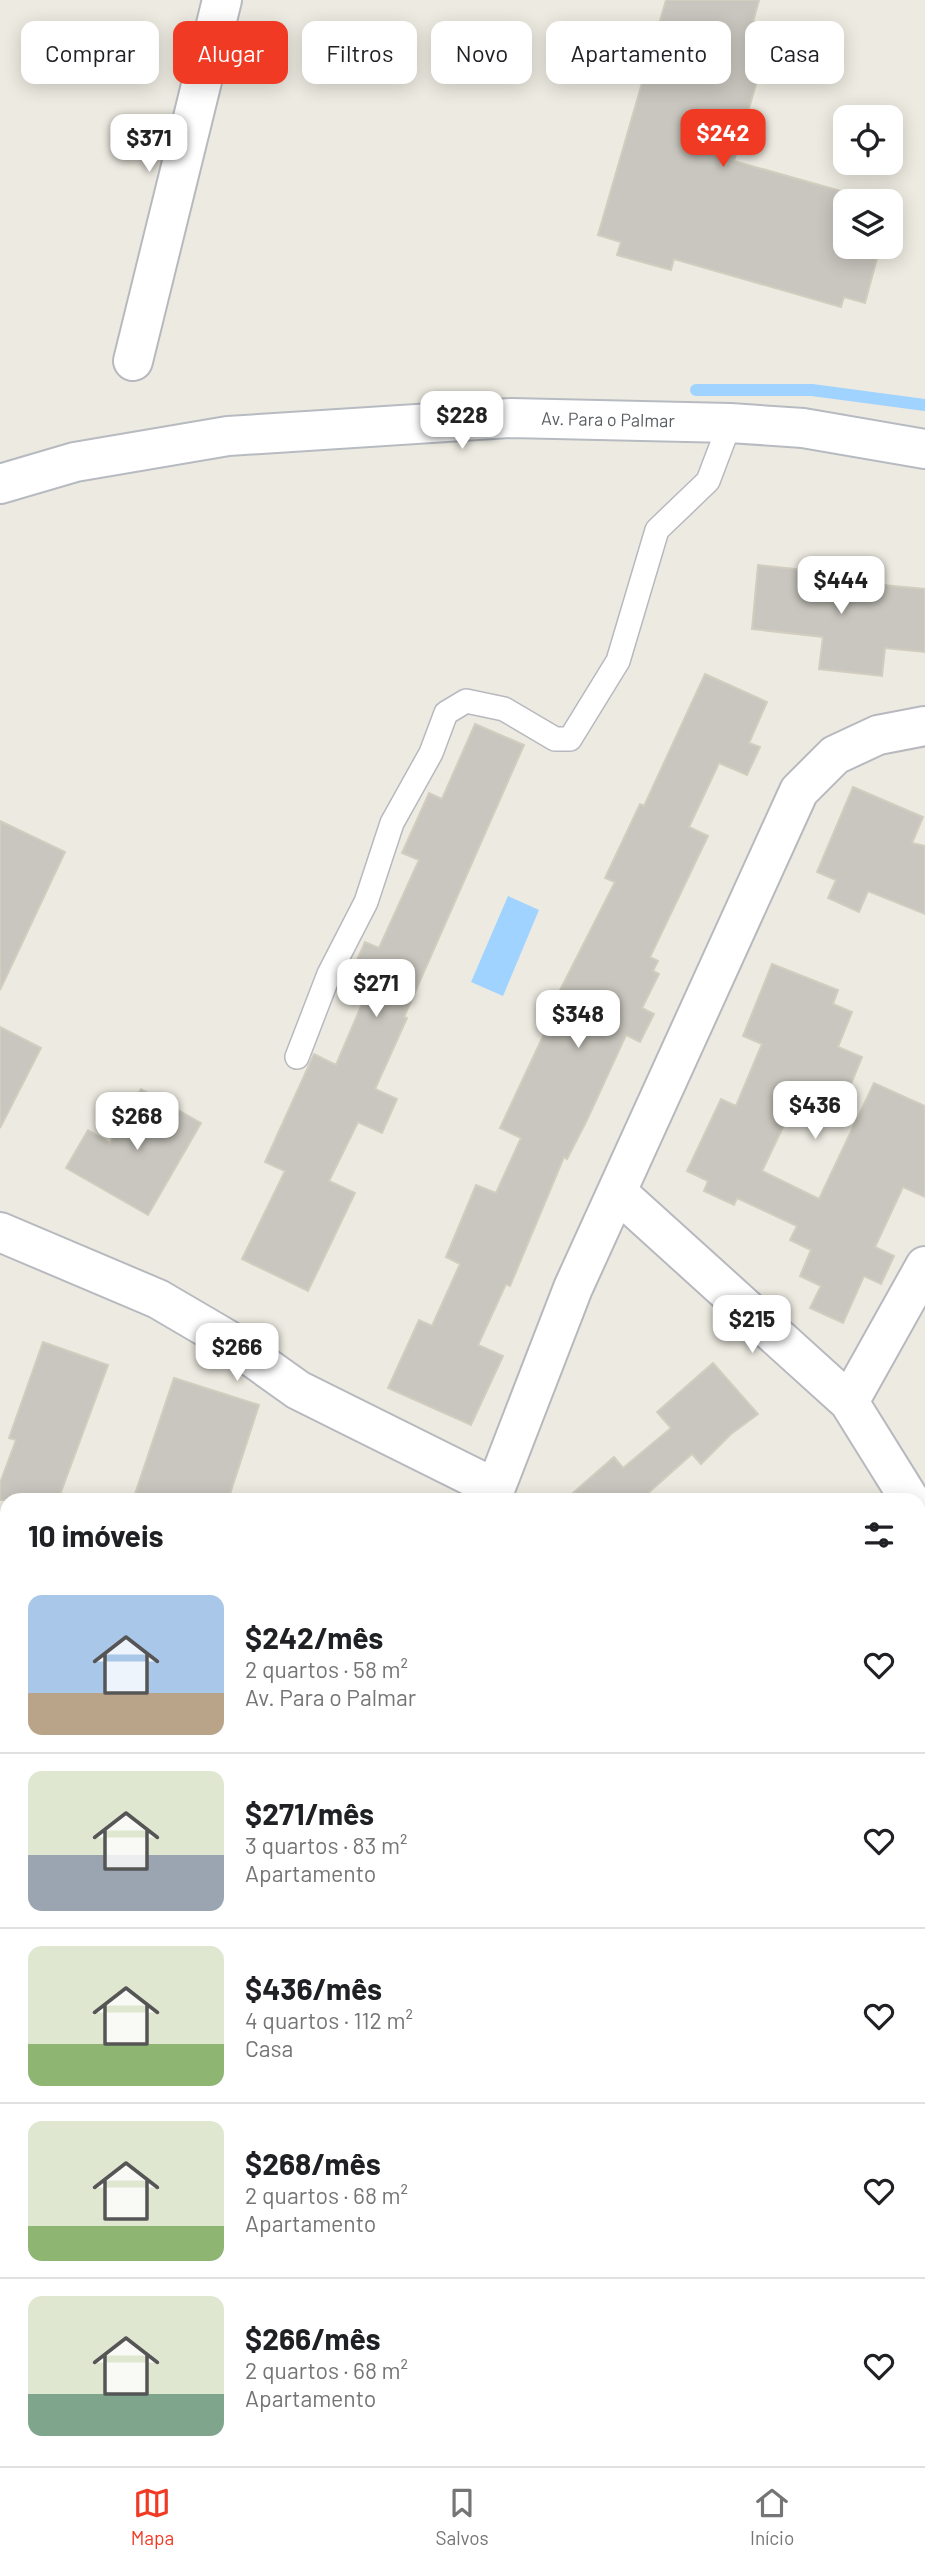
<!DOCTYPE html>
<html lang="pt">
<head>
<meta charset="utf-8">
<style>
	body { margin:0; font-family:Barlow,sans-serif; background:#f2f2f2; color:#202124; height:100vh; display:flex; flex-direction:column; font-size:26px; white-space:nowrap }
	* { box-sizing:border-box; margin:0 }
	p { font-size:23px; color:#757577 }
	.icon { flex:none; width:38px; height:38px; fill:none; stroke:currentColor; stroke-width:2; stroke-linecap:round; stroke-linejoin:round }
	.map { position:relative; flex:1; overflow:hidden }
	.details { position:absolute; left:0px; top:1493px; width:926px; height:975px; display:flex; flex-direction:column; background:#fff; border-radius:21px 21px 0 0; box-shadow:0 4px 18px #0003 }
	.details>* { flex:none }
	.banner { position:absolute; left:21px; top:21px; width:884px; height:63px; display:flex; gap:14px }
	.fabs { position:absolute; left:833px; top:105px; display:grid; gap:14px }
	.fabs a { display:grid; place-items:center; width:70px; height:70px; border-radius:14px; background:#fff; box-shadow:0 4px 18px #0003; font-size:35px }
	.price { position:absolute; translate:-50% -60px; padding:0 16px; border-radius:14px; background:#fff; color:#222; font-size:23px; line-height:46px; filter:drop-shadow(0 2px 4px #0008) }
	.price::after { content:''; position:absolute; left:50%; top:42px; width:21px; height:16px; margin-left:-10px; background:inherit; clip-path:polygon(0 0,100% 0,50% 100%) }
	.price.on { background:#f03a24; color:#fff }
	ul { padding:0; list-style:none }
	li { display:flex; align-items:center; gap:21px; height:175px; padding:0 28px }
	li+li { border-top:2px solid #e0e0e0 }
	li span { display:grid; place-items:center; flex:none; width:196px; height:140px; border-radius:14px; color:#555 }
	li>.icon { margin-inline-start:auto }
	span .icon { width:84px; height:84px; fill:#fffc; stroke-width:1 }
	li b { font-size:30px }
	h2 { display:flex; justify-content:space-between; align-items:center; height:84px; padding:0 28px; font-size:30px }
	.chip { padding:0 24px; border-radius:14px; background:#fff; box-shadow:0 4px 18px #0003; font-size:24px; line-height:63px }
	.chip.on { background:#f03a24; color:#fff }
	.dock { display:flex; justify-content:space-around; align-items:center; height:98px; border-top:2px solid #e0e0e0; background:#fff; font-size:19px; color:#757577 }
	.dock a { display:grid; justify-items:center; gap:4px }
	.dock .on { color:#f03a24 }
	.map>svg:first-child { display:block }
	.water { fill:#a0d3ff }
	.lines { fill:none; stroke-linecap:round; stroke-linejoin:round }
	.stream { stroke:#a0d3ff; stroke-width:12 }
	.building { fill:#c8c6be; stroke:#d2cdbf; stroke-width:2 }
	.service-casing { stroke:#b7b9bf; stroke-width:26 }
	.minor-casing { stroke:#b7b9bf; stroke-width:42 }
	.secondary-casing { stroke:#b7bbc1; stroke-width:42 }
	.service { stroke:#fff; stroke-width:23 }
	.minor { stroke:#fff; stroke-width:38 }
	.secondary { stroke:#fff; stroke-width:38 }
	.labels { text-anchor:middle; stroke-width:6; stroke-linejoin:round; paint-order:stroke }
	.street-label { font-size:18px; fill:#5a5e63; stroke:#fff }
</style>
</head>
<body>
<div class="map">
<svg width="925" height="2466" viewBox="0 0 925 2466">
	<rect width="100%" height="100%" fill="#edebe1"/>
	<!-- water -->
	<path class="water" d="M 508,896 L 539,910 L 503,996 L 471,982 Z"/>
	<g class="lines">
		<!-- stream -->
		<path class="stream" d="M 696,390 L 812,390 L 925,405
			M 199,2466 L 202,2460"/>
	</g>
	<!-- building -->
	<path class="building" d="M 666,0 L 759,0 L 753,22 L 772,28 L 734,161 L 869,199 L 845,201 L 845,247 L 880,247 L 865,303 L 844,297 L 841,307 L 674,259 L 671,270 L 617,255 L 621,242 L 598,235 Z
		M 758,565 L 862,576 L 862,583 L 925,589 L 925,652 L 885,648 L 882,676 L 819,669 L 823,637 L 752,629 Z
		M 705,674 L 767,702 L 749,743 L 760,747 L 747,775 L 719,763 L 689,827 L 708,836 L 650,957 L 658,961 L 653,971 L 659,974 L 642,1008 L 654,1014 L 640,1042 L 626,1035 L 587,1120 L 567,1159 L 564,1157 L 510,1286 L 506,1284 L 478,1345 L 503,1356 L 471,1425 L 388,1388 L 419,1320 L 432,1326 L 460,1264 L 446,1257 L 476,1185 L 496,1193 L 521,1138 L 500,1128 L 558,1004 L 554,1002 L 615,882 L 605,878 L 640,804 L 644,806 Z
		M 475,724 L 524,745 L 404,1017 L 407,1018 L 375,1089 L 397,1099 L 382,1133 L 358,1122 L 329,1181 L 355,1193 L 308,1291 L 242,1259 L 285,1171 L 265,1162 L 314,1054 L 336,1065 L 362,1004 L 341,995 L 365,942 L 379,948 L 419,860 L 402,853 L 429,793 L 442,799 Z
		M 853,787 L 923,817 L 912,843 L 925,846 L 925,914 L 868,891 L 859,912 L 828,898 L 836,880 L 817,872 Z
		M 0,821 L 65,852 L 0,990 Z
		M 772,964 L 838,990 L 833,1004 L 852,1012 L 838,1047 L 862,1057 L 845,1099 L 804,1083 L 762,1171 L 819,1199 L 874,1083 L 925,1106 L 925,1197 L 903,1187 L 875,1247 L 894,1256 L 881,1284 L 864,1276 L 843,1323 L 810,1308 L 821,1286 L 800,1276 L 811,1250 L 790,1240 L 797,1226 L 737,1198 L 734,1205 L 704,1191 L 708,1181 L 687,1171 L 721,1099 L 736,1106 L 762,1044 L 743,1036 Z
		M 0,1027 L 41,1048 L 0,1128 Z
		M 141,1089 L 201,1123 L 148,1215 L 66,1168 L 88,1130 L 110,1143 Z
		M 43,1342 L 108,1365 L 58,1500 L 0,1500 L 0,1483 L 16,1440 L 9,1438 Z
		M 713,1363 L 758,1414 L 731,1434 L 701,1464 L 692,1454 L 647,1494 L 652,1500 L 565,1500 L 614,1457 L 623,1468 L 671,1428 L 657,1412 Z
		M 174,1378 L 259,1405 L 228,1500 L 133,1500 Z"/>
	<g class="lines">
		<!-- service casing -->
		<g class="service-casing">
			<path id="service" d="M 297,1057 L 329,974 L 366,902 L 392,823 L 431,753 L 446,713 L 466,701 L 504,709 L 555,739 L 570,739 L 618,661 L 657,530 L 708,481 L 730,423"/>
		</g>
		<!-- minor casing -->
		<g class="minor-casing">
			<path id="minor" d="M 133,361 L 222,0
				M 617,1192 L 849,1402 L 910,1500
				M 0,1232 L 158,1299 L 228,1340 L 298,1390 L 495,1488
				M 849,1402 L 925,1266
				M 491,1500 L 573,1288 L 799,791 L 835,755 L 878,735 L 925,726
				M 919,1548 L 925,1542
				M 0,1682 L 7,1685
				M 0,1904 L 7,1908
				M 137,2466 L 140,2460"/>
		</g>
		<!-- secondary casing -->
		<g class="secondary-casing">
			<path id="secondary" d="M 0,484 L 75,462 L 228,436 L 511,418 L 730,423 L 803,428 L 925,449"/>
		</g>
		<!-- service -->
		<use href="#service" class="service"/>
		<!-- minor -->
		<use href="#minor" class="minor"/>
		<!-- secondary -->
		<use href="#secondary" class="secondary"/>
	</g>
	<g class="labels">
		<!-- street labels -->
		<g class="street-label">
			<text transform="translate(608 420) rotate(1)" y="6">Av. Para o Palmar</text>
		</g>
	</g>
</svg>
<div class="fabs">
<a><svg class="icon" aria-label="locate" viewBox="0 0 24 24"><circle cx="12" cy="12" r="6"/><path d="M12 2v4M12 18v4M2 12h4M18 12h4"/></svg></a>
<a><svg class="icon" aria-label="layers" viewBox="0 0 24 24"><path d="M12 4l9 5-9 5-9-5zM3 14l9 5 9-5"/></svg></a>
</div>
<b class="price on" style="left:723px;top:169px">$242</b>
<b class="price" style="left:149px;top:174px">$371</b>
<b class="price" style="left:462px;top:451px">$228</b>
<b class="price" style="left:841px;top:616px">$444</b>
<b class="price" style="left:376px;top:1019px">$271</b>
<b class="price" style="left:578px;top:1050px">$348</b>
<b class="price" style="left:815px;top:1141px">$436</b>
<b class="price" style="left:137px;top:1152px">$268</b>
<b class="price" style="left:752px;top:1355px">$215</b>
<b class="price" style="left:237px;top:1383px">$266</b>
<div class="banner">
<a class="chip">Comprar</a>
<a class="chip on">Alugar</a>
<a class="chip">Filtros</a>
<a class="chip">Novo</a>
<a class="chip">Apartamento</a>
<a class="chip">Casa</a>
</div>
<section class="details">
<h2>10 imóveis<svg class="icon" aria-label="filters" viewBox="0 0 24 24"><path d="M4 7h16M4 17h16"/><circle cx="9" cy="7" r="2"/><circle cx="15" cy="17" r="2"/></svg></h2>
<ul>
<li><span style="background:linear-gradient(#a9c7e8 70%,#b9a48a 0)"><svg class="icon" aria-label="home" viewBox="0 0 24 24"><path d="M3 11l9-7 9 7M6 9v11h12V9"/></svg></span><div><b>$242/mês</b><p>2 quartos · 58 m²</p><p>Av. Para o Palmar</p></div><svg class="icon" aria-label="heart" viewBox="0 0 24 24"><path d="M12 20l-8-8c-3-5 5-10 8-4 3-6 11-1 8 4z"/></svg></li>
<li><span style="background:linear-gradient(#dfe7d0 60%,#9aa5b1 0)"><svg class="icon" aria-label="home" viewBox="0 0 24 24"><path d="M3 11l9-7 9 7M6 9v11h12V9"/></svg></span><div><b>$271/mês</b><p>3 quartos · 83 m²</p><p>Apartamento</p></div><svg class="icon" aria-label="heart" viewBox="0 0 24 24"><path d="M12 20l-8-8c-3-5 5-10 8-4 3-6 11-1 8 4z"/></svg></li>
<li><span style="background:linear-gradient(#dfe7d0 70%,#8fb573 0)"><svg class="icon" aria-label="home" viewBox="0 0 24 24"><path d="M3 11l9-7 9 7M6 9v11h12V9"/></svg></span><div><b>$436/mês</b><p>4 quartos · 112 m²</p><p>Casa</p></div><svg class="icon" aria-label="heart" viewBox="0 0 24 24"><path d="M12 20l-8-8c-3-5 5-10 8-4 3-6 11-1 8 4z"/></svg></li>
<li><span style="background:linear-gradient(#dfe7d0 75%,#8fb573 0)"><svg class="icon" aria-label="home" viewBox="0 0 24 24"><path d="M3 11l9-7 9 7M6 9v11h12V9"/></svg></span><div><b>$268/mês</b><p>2 quartos · 68 m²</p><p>Apartamento</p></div><svg class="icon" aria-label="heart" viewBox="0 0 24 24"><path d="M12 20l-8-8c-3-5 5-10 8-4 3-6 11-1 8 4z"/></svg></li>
<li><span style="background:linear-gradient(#dfe7d0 70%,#7fa58c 0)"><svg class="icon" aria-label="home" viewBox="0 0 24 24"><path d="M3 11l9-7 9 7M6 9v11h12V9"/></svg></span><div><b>$266/mês</b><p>2 quartos · 68 m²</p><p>Apartamento</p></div><svg class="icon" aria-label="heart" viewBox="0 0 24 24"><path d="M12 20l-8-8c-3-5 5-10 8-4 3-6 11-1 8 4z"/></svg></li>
</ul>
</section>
</div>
<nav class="dock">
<a class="on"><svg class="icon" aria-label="map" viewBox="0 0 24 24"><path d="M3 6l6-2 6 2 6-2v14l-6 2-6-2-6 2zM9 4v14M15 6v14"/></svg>Mapa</a>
<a><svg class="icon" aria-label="saved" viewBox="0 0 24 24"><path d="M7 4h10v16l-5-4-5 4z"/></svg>Salvos</a>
<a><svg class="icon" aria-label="home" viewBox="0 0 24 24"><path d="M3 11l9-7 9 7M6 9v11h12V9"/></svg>Início</a>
</nav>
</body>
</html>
